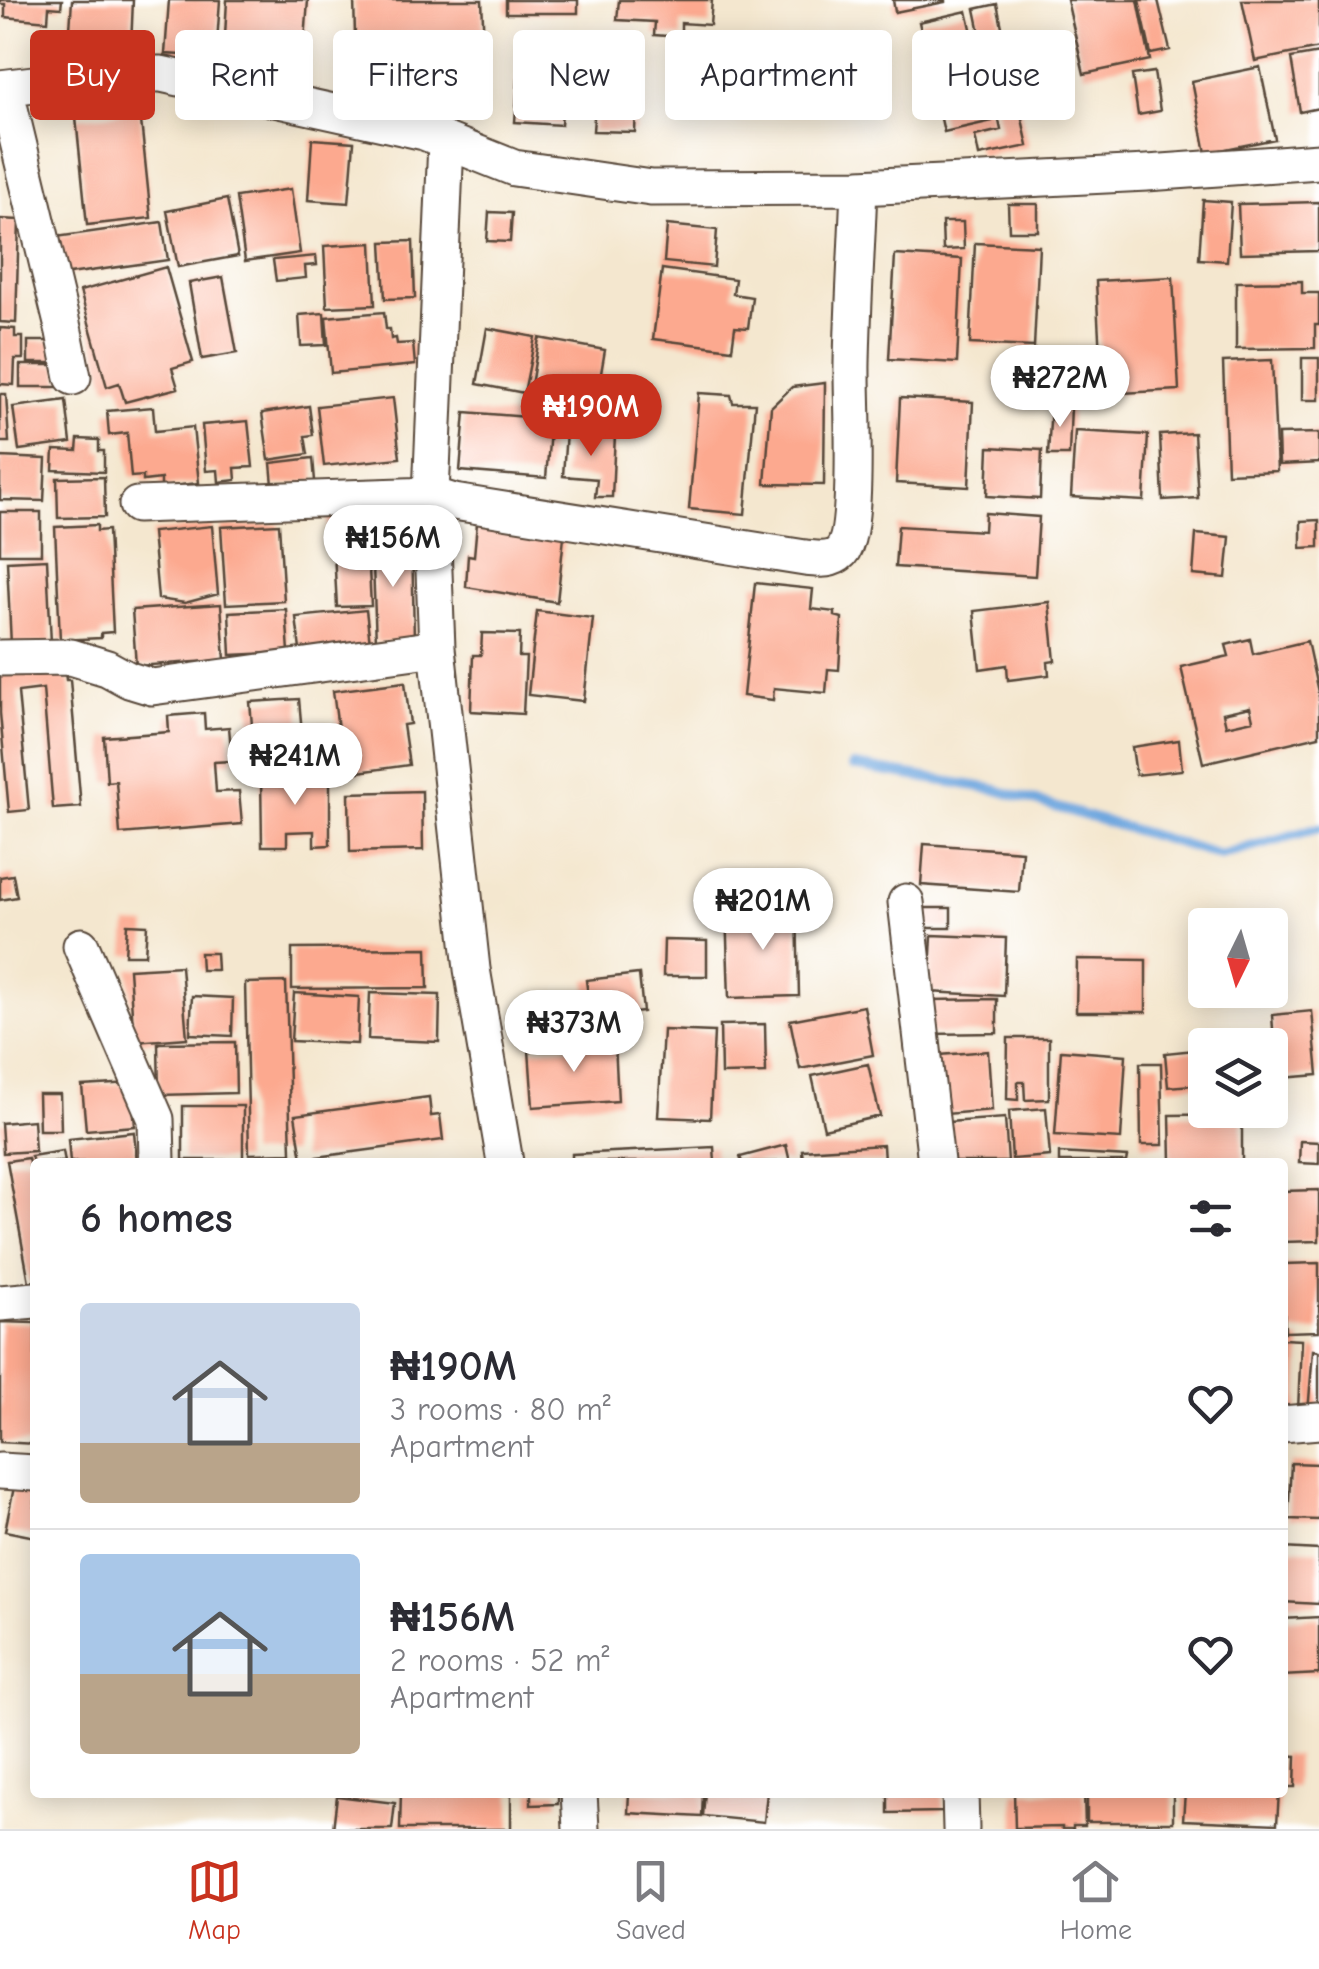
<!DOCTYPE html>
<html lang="en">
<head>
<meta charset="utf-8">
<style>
	body { margin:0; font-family:"Comic Neue",sans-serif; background:#f7f7f7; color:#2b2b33; height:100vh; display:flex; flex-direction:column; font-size:38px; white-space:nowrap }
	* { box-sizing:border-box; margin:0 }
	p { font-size:32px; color:#7c7c81 }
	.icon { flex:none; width:55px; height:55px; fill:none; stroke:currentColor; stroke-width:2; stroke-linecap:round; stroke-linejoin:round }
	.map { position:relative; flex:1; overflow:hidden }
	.panel { position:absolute; left:30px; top:1158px; width:1258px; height:640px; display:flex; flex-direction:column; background:#fff; border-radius:10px; box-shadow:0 5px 25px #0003 }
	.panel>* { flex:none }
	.top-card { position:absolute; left:30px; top:30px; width:1260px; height:90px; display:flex; gap:20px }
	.needle { width:65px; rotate:185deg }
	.controls { position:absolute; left:1188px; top:908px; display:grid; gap:20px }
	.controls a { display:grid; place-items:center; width:100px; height:100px; border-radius:10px; background:#fff; box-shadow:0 5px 25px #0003; font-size:50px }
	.price { position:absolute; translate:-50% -85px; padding:0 22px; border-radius:35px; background:#fff; color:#222; font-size:32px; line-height:65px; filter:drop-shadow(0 2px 5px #0008) }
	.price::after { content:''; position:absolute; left:50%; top:60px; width:30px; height:22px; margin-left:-15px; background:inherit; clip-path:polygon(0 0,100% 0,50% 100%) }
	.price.active { background:#c8321e; color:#fff }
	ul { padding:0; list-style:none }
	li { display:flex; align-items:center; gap:30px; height:250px; padding:0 50px }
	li+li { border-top:2px solid #e1e1e2 }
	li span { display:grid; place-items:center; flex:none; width:280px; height:200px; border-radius:10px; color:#555 }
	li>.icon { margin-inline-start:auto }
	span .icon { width:120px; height:120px; fill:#fffc; stroke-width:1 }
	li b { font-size:42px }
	h2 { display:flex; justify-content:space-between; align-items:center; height:120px; padding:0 50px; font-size:42px }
	.chip { padding:0 35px; border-radius:10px; background:#fff; box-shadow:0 5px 25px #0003; font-size:35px; line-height:90px }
	.chip.active { background:#c8321e; color:#fff }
	.menu { display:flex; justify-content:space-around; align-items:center; height:140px; border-top:2px solid #e1e1e2; background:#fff; font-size:28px; color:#7c7c81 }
	.menu a { display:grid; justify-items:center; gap:5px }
	.menu .active { color:#c8321e }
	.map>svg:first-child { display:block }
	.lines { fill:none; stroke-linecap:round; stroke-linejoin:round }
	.stream { stroke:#70a7df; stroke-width:10 }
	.building { fill:#fca98f; fill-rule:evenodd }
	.street-casing { stroke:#574639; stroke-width:39 }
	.street { stroke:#fff; stroke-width:35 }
</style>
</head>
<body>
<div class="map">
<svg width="1319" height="1829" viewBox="0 0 1319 1829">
	<rect width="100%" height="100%" fill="#fff"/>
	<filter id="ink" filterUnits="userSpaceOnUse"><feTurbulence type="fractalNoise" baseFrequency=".01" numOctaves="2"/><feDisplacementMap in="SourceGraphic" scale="20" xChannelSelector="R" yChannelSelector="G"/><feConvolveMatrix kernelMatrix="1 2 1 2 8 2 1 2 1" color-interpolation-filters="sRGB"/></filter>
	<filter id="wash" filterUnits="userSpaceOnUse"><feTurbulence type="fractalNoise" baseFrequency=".0048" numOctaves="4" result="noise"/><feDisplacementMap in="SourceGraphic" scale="40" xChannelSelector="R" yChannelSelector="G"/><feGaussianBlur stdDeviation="2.25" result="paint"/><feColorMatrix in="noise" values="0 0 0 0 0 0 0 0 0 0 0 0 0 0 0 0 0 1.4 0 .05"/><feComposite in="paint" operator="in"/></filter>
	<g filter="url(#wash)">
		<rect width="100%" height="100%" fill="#f4e7cf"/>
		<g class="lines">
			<!-- stream -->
			<path class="stream" d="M 853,766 L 993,789 L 1220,855 L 1319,828"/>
		</g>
		<g id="blocks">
			<!-- building -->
			<path class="building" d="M 0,0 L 62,0 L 61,8 L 49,7 L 48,21 L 5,17 L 5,4 L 0,4 Z
				M 72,0 L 133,0 L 131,47 L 69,44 Z
				M 169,0 L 220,0 L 216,57 L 165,54 Z
				M 227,0 L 308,0 L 304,55 L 257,52 L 259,38 L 225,36 Z
				M 354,0 L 482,0 L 485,65 L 356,70 Z
				M 506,0 L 578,0 L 578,13 L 506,13 Z
				M 619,0 L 712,0 L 710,25 L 681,23 L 681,37 L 654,35 L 655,22 L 617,20 Z
				M 893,0 L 945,0 L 945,2 L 895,12 Z
				M 1067,0 L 1138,0 L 1150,60 L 1084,74 Z
				M 1139,0 L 1158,0 L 1170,50 L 1151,54 Z
				M 1242,0 L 1319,0 L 1319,48 L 1255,61 Z
				M 997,4 L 1028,146 L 979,156 L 975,136 L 1001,130 L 975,9 Z
				M 967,11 L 992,121 L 944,132 L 919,22 Z
				M 521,38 L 567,41 L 561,125 L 515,122 Z
				M 1319,53 L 1319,108 L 1300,112 L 1291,58 Z
				M 1260,67 L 1275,139 L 1206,153 L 1192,81 Z
				M 1154,72 L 1160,111 L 1138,115 L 1132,75 Z
				M 595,104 L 636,106 L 635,132 L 593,131 Z
				M 140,111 L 151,218 L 87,225 L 76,118 Z
				M 312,139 L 354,142 L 349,203 L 308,200 Z
				M 291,189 L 300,253 L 245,261 L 236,197 Z
				M 227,199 L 238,256 L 178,267 L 167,211 Z
				M 1203,200 L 1231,202 L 1227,261 L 1199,259 Z
				M 1319,202 L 1319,251 L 1240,253 L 1238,204 Z
				M 1008,204 L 1038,204 L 1038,231 L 1009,231 Z
				M 489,212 L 512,213 L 510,242 L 487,241 Z
				M 0,219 L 19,220 L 16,323 L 0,322 Z
				M 162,222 L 168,260 L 62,275 L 56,237 Z
				M 942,222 L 963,222 L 964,249 L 943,250 Z
				M 667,225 L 717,230 L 714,267 L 664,262 Z
				M 413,241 L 415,298 L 385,299 L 382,242 Z
				M 372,243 L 375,305 L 327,307 L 324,246 Z
				M 975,243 L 1039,246 L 1034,347 L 970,344 Z
				M 895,255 L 962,259 L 957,363 L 889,359 Z
				M 316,256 L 317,265 L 305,266 L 306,278 L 276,281 L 273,260 Z
				M 166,267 L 193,362 L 172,368 L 178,388 L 125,402 L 119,383 L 107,387 L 80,291 Z
				M 662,269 L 735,279 L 733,294 L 752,297 L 748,328 L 735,327 L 732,349 L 653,339 Z
				M 223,277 L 237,353 L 202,359 L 189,283 Z
				M 1173,277 L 1179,390 L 1102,394 L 1096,281 Z
				M 1302,281 L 1302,293 L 1319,293 L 1319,325 L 1315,325 L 1315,348 L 1236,349 L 1236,282 Z
				M 384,312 L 386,329 L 390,329 L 391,339 L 396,338 L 397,344 L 413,343 L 415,365 L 331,373 L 326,317 Z
				M 324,313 L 326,345 L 301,346 L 299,315 Z
				M 0,328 L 15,329 L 15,337 L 23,337 L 23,359 L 15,359 L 14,385 L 0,384 Z
				M 487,328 L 535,337 L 524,393 L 477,384 Z
				M 539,338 L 605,350 L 594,414 L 528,403 Z
				M 28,341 L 55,341 L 54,363 L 28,363 Z
				M 1302,358 L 1319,358 L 1319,400 L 1302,400 Z
				M 1272,360 L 1277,471 L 1227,473 L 1223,362 Z
				M 20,365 L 59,365 L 60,387 L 20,387 Z
				M 825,383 L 824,485 L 765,484 L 771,407 L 792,387 Z
				M 699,393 L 731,395 L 733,403 L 755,403 L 745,514 L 689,509 Z
				M 0,394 L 6,394 L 9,442 L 0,442 Z
				M 393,398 L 400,458 L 324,466 L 317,406 Z
				M 900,398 L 973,402 L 969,487 L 896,483 Z
				M 66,400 L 71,443 L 19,450 L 13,407 Z
				M 1051,405 L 1071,406 L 1069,455 L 1048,455 Z
				M 309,406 L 313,435 L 305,436 L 308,454 L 269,460 L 262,413 Z
				M 153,407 L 155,431 L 193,427 L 199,483 L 161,487 L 161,479 L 143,481 L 143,476 L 131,477 L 127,433 L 109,435 L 107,411 Z
				M 465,412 L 551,419 L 546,478 L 460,471 Z
				M 248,421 L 253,467 L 235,468 L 236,480 L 219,482 L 218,470 L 206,471 L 202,425 Z
				M 566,431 L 615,434 L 612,497 L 595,497 L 597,479 L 563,476 Z
				M 1075,431 L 1148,435 L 1144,501 L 1071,497 Z
				M 1194,433 L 1198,498 L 1163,500 L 1160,435 Z
				M 1319,433 L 1319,463 L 1279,465 L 1278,434 Z
				M 78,439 L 99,440 L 99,451 L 104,451 L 104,472 L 53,470 L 54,450 L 77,451 Z
				M 989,447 L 1042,450 L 1040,499 L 987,496 Z
				M 0,457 L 46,459 L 44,501 L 0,500 Z
				M 313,458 L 315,481 L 273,485 L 271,463 Z
				M 104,477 L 105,517 L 58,518 L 57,478 Z
				M 365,509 L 368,546 L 330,549 L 327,512 Z
				M 0,512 L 41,512 L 41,554 L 0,554 Z
				M 985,513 L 1039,517 L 1035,576 L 895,567 L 898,526 L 984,531 Z
				M 1319,520 L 1319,547 L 1301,548 L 1301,521 Z
				M 477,523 L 564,537 L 557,602 L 466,587 L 468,555 L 474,556 Z
				M 279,524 L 284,601 L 226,604 L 221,527 Z
				M 97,525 L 97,531 L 108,530 L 113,632 L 101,633 L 101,638 L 60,640 L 55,527 Z
				M 212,526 L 218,594 L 185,603 L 158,599 L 152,532 Z
				M 1196,534 L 1230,537 L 1226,578 L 1193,575 Z
				M 412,538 L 414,640 L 376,642 L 372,540 Z
				M 368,550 L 371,606 L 337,607 L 334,552 Z
				M 47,559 L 51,643 L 11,645 L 7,561 Z
				M 755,583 L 813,589 L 811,609 L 835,612 L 835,616 L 842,618 L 839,670 L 828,669 L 826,693 L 774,688 L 773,700 L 743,696 Z
				M 1049,602 L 1055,661 L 1048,662 L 1049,675 L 1008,680 L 1007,665 L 980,669 L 974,611 Z
				M 221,604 L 225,660 L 136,666 L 132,610 Z
				M 286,609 L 289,652 L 231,655 L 229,612 Z
				M 366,610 L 371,651 L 301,658 L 296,617 Z
				M 537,611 L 593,618 L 584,701 L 528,695 Z
				M 482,633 L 520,634 L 519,657 L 526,657 L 523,714 L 471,711 L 473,655 L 481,655 Z
				M 1250,639 L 1253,654 L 1307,641 L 1319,697 L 1319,736 L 1203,763 L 1181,667 L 1229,656 L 1226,645 ZM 1250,707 L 1253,720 L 1226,726 L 1223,713 Z
				M 64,665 L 66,680 L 70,680 L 81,807 L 53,809 L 43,689 L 18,692 L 29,810 L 9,812 L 0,713 L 0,671 Z
				M 405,682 L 410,724 L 403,725 L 409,765 L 344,774 L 333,691 Z
				M 299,699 L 303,744 L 254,748 L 250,702 Z
				M 204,713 L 205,729 L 229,727 L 232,761 L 214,762 L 216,792 L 239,791 L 242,824 L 120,834 L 116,781 L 107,782 L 104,737 L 169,732 L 168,716 Z
				M 1179,740 L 1182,770 L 1136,775 L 1132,747 Z
				M 330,775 L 330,845 L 314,846 L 314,831 L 287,832 L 287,846 L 262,846 L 261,776 Z
				M 422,791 L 423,850 L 350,852 L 349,793 Z
				M 924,844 L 1022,851 L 1019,892 L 921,885 Z
				M 13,875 L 17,897 L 0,900 L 0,877 Z
				M 797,908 L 799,996 L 729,998 L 726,910 Z
				M 923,908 L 951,908 L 951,928 L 923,928 Z
				M 127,924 L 147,925 L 145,955 L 125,955 Z
				M 932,935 L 1006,938 L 1004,996 L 929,992 Z
				M 664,940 L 707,941 L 707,976 L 663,976 Z
				M 427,948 L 428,988 L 292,989 L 292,949 Z
				M 200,953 L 216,953 L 217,970 L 201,970 Z
				M 1077,959 L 1146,960 L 1146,1012 L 1076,1012 Z
				M 181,966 L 187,1038 L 134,1042 L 129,969 Z
				M 639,974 L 643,1012 L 591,1018 L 586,980 Z
				M 286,982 L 291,1153 L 249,1154 L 245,983 Z
				M 294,993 L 359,997 L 357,1044 L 291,1041 Z
				M 370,993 L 440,995 L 439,1042 L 368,1039 Z
				M 192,996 L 233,998 L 232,1036 L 190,1034 Z
				M 997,999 L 997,1033 L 929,1034 L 928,1000 Z
				M 864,1006 L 873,1055 L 800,1069 L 790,1020 Z
				M 1312,1011 L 1318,1075 L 1270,1079 L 1270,1044 L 1274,1043 L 1272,1015 Z
				M 765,1024 L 766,1073 L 721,1074 L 720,1025 Z
				M 663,1030 L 714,1032 L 710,1119 L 658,1117 Z
				M 1008,1038 L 1049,1038 L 1049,1099 L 1025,1100 L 1024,1082 L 1018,1082 L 1018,1100 L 1007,1099 Z
				M 235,1042 L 236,1093 L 159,1095 L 158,1043 Z
				M 615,1044 L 618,1101 L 533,1107 L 529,1050 Z
				M 1205,1049 L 1205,1084 L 1168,1087 L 1165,1053 Z
				M 1061,1050 L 1126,1055 L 1121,1139 L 1055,1135 Z
				M 988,1051 L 992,1110 L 934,1115 L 928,1056 Z
				M 1140,1063 L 1161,1063 L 1163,1145 L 1141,1145 Z
				M 868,1064 L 880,1116 L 824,1129 L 812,1076 Z
				M 131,1083 L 135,1126 L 86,1130 L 82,1086 Z
				M 38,1094 L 60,1094 L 61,1130 L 39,1130 Z
				M 429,1097 L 431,1116 L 440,1115 L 443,1140 L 302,1159 L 295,1115 Z
				M 183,1106 L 243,1106 L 243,1160 L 183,1160 Z
				M 1046,1108 L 1050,1156 L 1012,1159 L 1009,1111 Z
				M 1242,1114 L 1242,1162 L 1171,1162 L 1170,1115 Z
				M 1005,1118 L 1008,1162 L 950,1162 L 948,1122 Z
				M 33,1120 L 35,1151 L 3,1153 L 1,1123 Z
				M 134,1132 L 137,1162 L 70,1162 L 68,1139 Z
				M 1300,1141 L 1319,1142 L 1319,1164 L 1299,1163 Z
				M 786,1145 L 790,1162 L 742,1162 L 740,1157 Z
				M 883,1145 L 884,1162 L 803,1162 L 802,1150 Z
				M 714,1147 L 715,1162 L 572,1162 L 572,1154 Z
				M 63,1151 L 65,1162 L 33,1162 L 31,1156 Z
				M 1059,1153 L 1128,1157 L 1127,1162 L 1059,1162 Z
				M 28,1158 L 35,1197 L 35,1281 L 29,1282 L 7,1161 Z
				M 1319,1190 L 1319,1241 L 1282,1242 L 1282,1191 Z
				M 1319,1263 L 1319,1331 L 1285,1332 L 1283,1264 Z
				M 0,1322 L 35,1323 L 35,1444 L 0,1442 Z
				M 1282,1339 L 1301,1340 L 1298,1411 L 1282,1410 Z
				M 1313,1350 L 1319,1351 L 1319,1414 L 1308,1413 Z
				M 1291,1463 L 1319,1464 L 1319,1520 L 1288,1519 Z
				M 14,1487 L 35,1491 L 35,1537 L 5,1531 Z
				M 1282,1548 L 1319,1550 L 1319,1604 L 1282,1602 Z
				M 1319,1617 L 1319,1674 L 1282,1676 L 1282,1619 Z
				M 1282,1755 L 1296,1756 L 1295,1787 L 1282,1787 Z
				M 401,1792 L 511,1792 L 511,1829 L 400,1829 Z
				M 531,1792 L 558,1792 L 558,1804 L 531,1805 Z
				M 629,1792 L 703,1792 L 702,1817 L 628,1813 Z
				M 705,1792 L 767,1792 L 764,1822 L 703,1816 Z
				M 888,1792 L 942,1792 L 943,1812 L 888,1813 Z
				M 1014,1792 L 1084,1792 L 1085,1826 L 1073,1826 L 1073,1829 L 1062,1829 L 1062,1827 L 1015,1828 Z
				M 1087,1792 L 1173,1792 L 1173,1822 L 1087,1822 Z
				M 1185,1792 L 1279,1792 L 1277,1824 L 1183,1820 Z
				M 337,1796 L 395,1803 L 392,1829 L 333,1829 Z"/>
		</g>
	</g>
	<g filter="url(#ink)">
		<use href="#blocks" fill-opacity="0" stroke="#574639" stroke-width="2.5"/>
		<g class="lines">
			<!-- street casing -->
			<g class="street-casing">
				<path id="street" d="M 0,88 L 118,74 L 161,74 L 424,132 L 514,168 L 651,188 L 859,187 L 1147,173 L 1319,161
					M 5,88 L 64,332 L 73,377
					M 446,142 L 431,495 L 437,648 L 472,969 L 505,1162
					M 137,505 L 431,495 L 454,502 L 805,558 C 818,559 831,562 841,552 C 860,531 851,397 852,363 C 853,304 857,245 859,187
					M 0,658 L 71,657 L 107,668 L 129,680 L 152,687 L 437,648
					M 906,902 L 936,1162
					M 81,946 L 156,1119 L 157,1162
					M 0,1303 L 35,1300
					M 1282,1424 L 1319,1421
					M 0,1471 L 35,1473
					M 579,1792 L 581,1829
					M 960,1792 L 961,1829"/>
			</g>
			<!-- street -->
			<use href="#street" class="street"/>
		</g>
	</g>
</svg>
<div class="controls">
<a><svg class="needle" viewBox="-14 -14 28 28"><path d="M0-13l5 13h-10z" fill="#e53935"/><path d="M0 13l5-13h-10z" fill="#7c7c81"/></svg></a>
<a><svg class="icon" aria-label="layers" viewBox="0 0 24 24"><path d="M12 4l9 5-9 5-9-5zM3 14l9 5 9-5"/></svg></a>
</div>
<b class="price" style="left:1060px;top:430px">₦272M</b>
<b class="price active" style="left:591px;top:459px">₦190M</b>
<b class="price" style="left:393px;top:590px">₦156M</b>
<b class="price" style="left:295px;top:808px">₦241M</b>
<b class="price" style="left:763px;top:953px">₦201M</b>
<b class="price" style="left:574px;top:1075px">₦373M</b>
<div class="top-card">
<a class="chip active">Buy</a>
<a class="chip">Rent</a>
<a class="chip">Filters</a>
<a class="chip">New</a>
<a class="chip">Apartment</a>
<a class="chip">House</a>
</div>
<section class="panel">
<h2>6 homes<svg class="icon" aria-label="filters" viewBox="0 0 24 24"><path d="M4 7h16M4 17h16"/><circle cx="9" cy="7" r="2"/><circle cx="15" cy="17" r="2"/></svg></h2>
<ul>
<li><span style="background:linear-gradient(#c9d6e8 70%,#b9a48a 0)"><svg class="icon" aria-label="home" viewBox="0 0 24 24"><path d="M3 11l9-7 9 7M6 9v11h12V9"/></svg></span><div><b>₦190M</b><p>3 rooms · 80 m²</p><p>Apartment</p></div><svg class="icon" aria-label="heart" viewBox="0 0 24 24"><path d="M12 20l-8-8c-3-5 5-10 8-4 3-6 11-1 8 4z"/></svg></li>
<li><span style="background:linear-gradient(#a9c7e8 60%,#b9a48a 0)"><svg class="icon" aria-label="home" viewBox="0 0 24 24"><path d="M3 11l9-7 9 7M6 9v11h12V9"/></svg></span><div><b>₦156M</b><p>2 rooms · 52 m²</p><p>Apartment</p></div><svg class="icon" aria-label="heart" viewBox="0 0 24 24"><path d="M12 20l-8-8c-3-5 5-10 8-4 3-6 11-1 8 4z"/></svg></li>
</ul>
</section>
</div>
<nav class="menu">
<a class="active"><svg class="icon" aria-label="map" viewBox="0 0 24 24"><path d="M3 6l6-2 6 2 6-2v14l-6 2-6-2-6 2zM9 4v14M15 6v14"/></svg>Map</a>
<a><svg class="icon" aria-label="saved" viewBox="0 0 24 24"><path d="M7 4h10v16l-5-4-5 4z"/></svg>Saved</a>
<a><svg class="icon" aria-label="home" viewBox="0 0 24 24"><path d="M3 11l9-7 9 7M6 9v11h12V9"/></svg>Home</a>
</nav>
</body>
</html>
